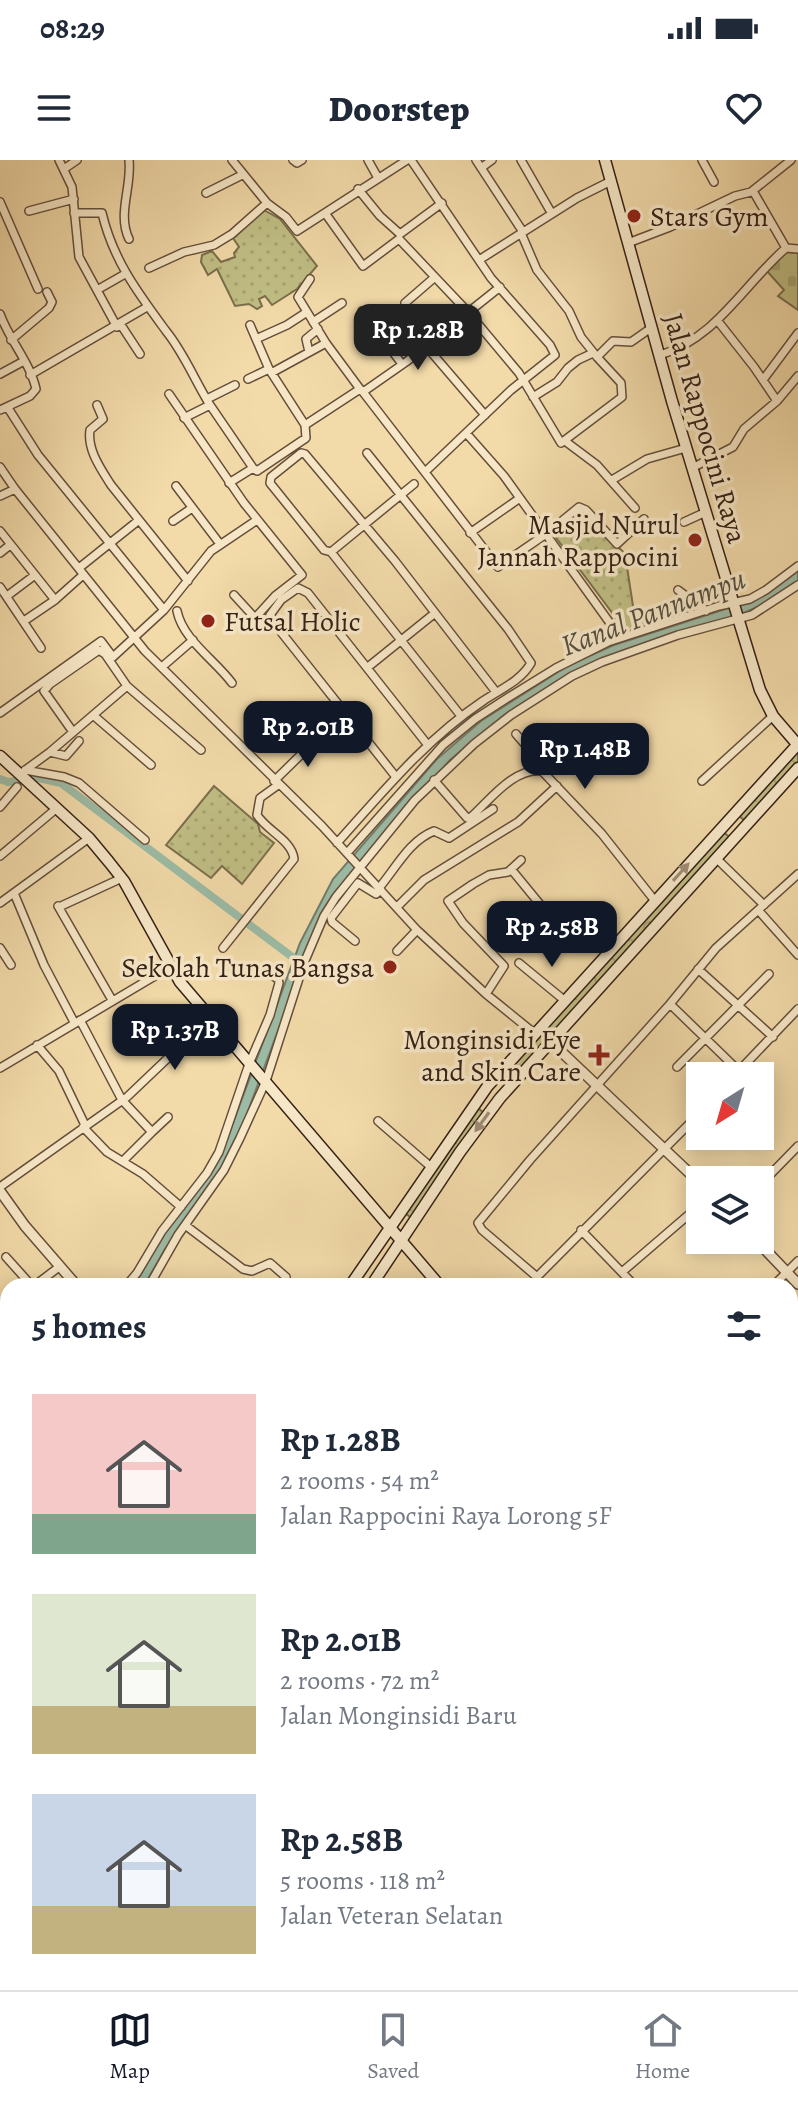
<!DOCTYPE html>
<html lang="en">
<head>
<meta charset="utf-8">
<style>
	body { margin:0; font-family:Alegreya,serif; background:#f6f6f7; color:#1f2937; height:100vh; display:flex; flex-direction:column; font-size:30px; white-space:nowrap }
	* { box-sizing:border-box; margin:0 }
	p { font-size:26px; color:#747a83 }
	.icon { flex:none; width:44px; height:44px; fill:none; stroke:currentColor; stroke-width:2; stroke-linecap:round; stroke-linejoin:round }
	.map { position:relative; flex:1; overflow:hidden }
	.panel { position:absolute; left:0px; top:1118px; width:798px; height:712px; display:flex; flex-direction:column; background:#fff; border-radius:24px 24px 0 0; box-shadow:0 4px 20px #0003 }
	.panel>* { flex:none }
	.needle { width:52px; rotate:217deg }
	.tools { position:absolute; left:686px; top:902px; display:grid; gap:16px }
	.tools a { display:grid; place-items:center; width:88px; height:88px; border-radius:0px; background:#fff; box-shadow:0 4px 20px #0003; font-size:40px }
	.price { position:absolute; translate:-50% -68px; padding:0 18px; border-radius:16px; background:#111827; color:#fff; font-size:26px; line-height:52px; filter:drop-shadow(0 2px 4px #0008) }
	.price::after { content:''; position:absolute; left:50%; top:48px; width:24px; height:18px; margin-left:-12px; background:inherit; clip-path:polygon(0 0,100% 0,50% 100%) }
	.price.on { background:#222; color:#fff }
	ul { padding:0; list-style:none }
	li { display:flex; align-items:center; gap:24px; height:200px; padding:0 32px }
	li span { display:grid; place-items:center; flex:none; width:224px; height:160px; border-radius:0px; color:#555 }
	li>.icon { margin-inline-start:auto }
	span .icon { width:96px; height:96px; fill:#fffc; stroke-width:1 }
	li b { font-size:34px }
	h2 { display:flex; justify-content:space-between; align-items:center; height:96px; padding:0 32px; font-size:34px }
	.status { display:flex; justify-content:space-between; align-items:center; height:56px; padding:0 40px; background:#fff; direction:ltr }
	.status svg { height:22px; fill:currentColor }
	header { display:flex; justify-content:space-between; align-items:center; height:104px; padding:0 32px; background:#fff; font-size:36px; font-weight:800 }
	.tabs { display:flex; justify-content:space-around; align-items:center; height:112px; border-top:2px solid #e0e1e3; background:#fff; font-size:22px; color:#747a83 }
	.tabs a { display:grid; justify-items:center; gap:4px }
	.tabs .on { color:#111827 }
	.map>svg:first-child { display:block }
	.grass { fill:url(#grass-dots); stroke:#7a6f4d; stroke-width:2 }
	.forest { fill:url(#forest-crowns); stroke:#7a6f4d; stroke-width:2 }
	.cemetery { fill:url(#cemetery-stones); stroke:#7a6f4d; stroke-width:2 }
	.water { fill:#9cbba5; stroke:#727d6c; stroke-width:2 }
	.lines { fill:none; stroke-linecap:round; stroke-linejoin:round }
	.canal { stroke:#9cbba5; stroke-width:8 }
	.minor-casing { stroke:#644e3b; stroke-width:10 }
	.tertiary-casing { stroke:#644e3b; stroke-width:12 }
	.secondary-casing { stroke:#342016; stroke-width:13 }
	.minor { stroke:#f7e7c7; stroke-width:7 }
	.tertiary { stroke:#f7e7c7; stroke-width:9 }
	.secondary { stroke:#f7e7c7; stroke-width:10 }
	.oneway { fill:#9f8d77 }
	.poi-dot { fill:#8f2418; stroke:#f7e7c7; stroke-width:3 }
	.labels { text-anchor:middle; stroke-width:7; stroke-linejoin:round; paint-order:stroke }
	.poi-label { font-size:28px; fill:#342016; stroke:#f7e7c7; text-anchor:end }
	.street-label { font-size:28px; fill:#342016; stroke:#f7e7c7 }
	.water-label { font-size:30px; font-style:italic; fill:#534e41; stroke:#f7e7c7 }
</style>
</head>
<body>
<div class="status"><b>08:29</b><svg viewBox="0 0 49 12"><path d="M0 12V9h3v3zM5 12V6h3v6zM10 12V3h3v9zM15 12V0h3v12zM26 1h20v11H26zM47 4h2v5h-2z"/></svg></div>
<header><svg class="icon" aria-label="menu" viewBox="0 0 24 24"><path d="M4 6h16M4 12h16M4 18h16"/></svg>Doorstep<svg class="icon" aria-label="heart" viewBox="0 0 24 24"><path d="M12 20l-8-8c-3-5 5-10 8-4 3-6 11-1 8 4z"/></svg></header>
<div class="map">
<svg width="798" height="1830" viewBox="0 0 798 1830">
	<defs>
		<pattern id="grass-dots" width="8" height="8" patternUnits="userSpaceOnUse" patternTransform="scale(2)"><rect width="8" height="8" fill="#c0be84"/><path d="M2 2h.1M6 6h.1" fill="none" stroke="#a6a371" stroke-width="1.8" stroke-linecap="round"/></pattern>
		<pattern id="forest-crowns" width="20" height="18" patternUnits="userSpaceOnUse" patternTransform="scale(2)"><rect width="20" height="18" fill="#c0be84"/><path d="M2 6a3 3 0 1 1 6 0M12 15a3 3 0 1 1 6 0" fill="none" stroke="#a6a371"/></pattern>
		<pattern id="cemetery-stones" width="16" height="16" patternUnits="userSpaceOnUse" patternTransform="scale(2)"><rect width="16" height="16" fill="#c0be84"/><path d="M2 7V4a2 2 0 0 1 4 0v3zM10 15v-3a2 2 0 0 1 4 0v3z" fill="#a6a371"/></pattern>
	</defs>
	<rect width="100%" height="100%" fill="#f2daa9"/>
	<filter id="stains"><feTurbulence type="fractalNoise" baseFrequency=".0025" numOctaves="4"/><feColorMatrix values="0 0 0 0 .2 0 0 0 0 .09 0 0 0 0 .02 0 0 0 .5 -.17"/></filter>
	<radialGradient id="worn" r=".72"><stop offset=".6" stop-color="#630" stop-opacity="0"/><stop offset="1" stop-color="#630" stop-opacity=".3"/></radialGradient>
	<!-- grass -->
	<path class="grass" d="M 262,49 L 280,59 L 317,106 L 297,129 L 272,145 L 265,136 L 259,139 L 262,146 L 257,149 L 249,144 L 235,146 L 217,109 L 208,115 L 201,102 L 202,95 L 212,91 L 221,102 L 235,97 L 234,93 L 239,87 L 231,75 Z
		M 585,351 L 625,394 L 633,446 L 646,462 L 635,470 L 625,470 L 554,375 Z
		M 214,626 L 258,664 L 260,672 L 274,683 L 242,724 L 222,706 L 211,718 L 166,685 Z"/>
	<!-- forest -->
	<path class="forest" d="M 798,585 L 798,605 L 746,662 L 736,653 Z
		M 723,672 L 731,678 L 518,915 L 508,908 Z
		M 477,947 L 485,954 L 414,1060 L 405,1053 Z"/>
	<!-- cemetery -->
	<path class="cemetery" d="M 787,88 L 798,89 L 798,150 L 778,136 L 784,130 L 766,110 Z"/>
	<!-- water -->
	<path class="water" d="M 798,409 L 798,421 L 771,441 L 732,458 L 624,490 L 565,517 L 504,555 L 450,600 L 375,684 L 312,780 L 236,983 L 202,1041 L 165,1089 L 144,1126 L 131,1126 L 163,1075 L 207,1018 L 224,987 L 300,783 L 333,719 L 437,599 L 481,561 L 569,505 L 614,485 L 744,443 L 768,433 Z"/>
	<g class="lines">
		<!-- canal -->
		<path class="canal" d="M 0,619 L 8,622 L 39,618 L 61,623 L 299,802"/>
		<!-- minor casing -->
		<g class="minor-casing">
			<path id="minor" d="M 59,0 L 72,27 L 79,97 L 117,167
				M 232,0 L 267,43 L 286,57 L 297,71 L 407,0
				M 293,0 L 297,3 L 302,0
				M 368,0 L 378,18
				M 411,0 L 491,118 L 550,185 L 555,195 L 511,230 L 425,312
				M 476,0 L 523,72
				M 521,0 L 552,54
				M 702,0 L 714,22
				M 481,8 L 492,0
				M 64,9 L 77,0
				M 358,29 L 380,56 L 400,74
				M 753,31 L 786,88
				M 206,33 L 242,15
				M 0,42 L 38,129
				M 29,51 L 74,39
				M 74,53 L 102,53 C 113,100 138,133 166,171 C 184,193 195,221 210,245 L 184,258
				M 325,53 L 363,106 L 399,79
				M 521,73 L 537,110 L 569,151 L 581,177 L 597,197
				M 400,74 L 442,43
				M 129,79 C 117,54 132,27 129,0
				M 399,79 L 468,152 L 519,213 L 561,283 L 622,237 L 621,223 L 597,197 L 613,181 L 631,182 L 651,168
				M 628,83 L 670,67 L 735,36 L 751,32 L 791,0
				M 786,88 L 798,89
				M 479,100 L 577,38 L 611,21
				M 149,108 L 184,92 L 214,85 L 232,74 L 267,43
				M 310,119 L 298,137 L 326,183 L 360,229
				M 97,130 L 125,114
				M 405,143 L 435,117
				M 362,151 L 402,204
				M 0,154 C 9,180 30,202 36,229 L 30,236 L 0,250
				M 717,160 L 754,207 L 777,241
				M 313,162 L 342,143
				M 121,165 L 140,194
				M 250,165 L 269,209 L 305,265
				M 256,179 L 287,165 L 307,152
				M 11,180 L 49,148 L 52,142 L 47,132
				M 425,185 L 485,255
				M 309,192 L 306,179 L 318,169
				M 660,195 C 716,179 745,123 786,88
				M 273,212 L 326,183
				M 0,214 L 24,201
				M 30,215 L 147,147
				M 248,219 L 269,209
				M 763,220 L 798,173
				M 363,232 L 498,407 L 546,374 L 579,347 L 586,350 L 617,384 L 644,359
				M 169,234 L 244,343 L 302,415 L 275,436 L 255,458 L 234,435
				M 533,237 L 557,222 L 568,208 L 578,200 L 593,193
				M 207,239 L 235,225
				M 97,245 L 103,259 L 90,270 C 87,290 101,309 111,325 L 188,421
				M 210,245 L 253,308
				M 8,248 L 38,295 L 164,450
				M 466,273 L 504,316 L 620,477
				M 565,281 L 597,305 L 635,348
				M 0,307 L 15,329 L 145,491 L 322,666 L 417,770 L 486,834 L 534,873
				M 692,308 L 733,287 L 744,269 L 777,241 L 798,216
				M 612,320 L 647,299 L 686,288
				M 229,323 L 253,308 L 257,311 L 306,278 L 305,265 L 360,229 L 363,232 L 406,202 L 500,127
				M 176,326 L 220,384
				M 0,336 L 15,329
				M 173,361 L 192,348
				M 684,362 L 706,352
				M 0,371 L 55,440 L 83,415
				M 470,373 L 520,338
				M 331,392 L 414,324
				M 0,393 L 10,385
				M 79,408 L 139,360
				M 0,427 L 41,488
				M 678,430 L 706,451
				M 7,436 L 35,415
				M 177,451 C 183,480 215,500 232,523
				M 24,461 L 55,440
				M 163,506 L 193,480
				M 368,507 L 435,453
				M 0,553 L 101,481 L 113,497 L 164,450 L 211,391 L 257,360
				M 93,555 L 151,605
				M 461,556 L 331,392 L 324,390 L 270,323 L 271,317 L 301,293 L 305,294 L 395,401 L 496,532
				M 73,572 L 44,531 L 50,524 L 99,490 L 105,494 L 127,526 L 201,590
				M 516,574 L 542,604
				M 50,592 L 66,596 L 79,581
				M 25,610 L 64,617 L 79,623 L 145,680
				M 24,611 L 50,592 L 127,526
				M 542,611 L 545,597 L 562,585 L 576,583 L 583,590
				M 396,617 L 281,472 L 270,455 L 281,440 L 298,428 L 308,433 L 427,584
				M 434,620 L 467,658 L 471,657 C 490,640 514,607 542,611 L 602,674 L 655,741
				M 274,621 L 321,575
				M 702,621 L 773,556
				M 0,647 L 17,627
				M 337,683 C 383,632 425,580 483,541 C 499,530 521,521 531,503 L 508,469 L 367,293
				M 347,693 L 443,585 L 475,559 L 509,537 L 556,508 L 608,482 L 719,446 L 750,439 L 766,430 L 798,406
				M 0,696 L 57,648
				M 716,698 L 764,745
				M 511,709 L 543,748 L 554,769
				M 379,728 C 396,708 409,681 434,671 L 449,678 L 493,649
				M 14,733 L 44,805 L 74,862
				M 0,743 L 89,678
				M 58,746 L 112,840
				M 59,747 L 122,718
				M 397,747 L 424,720 L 518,662 L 557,626
				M 759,751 L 798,795
				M 355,781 L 332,762 L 331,758 L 358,723 L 376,734 L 381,730
				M 0,788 L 11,805
				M 223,788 L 294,699 C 292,680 267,671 257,655 L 260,638 L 278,625
				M 397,791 L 417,770
				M 519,803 L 564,840
				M 698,809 L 773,877
				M 486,834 L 504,806 L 463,763 L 448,741 L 473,724 L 489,715 L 508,712 L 521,700
				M 670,844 L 739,911
				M 80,860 L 122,940 L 152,972 L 168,957
				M 37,885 L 59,911 L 85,965
				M 677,907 L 769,814
				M 0,908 L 170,807
				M 734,916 L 798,849
				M 378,961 L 431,1007
				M 83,967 L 107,992 L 143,1014 L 181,1047
				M 123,1001 L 152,972
				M 760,1025 L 798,986
				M 0,1027 L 127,937 L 210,858
				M 185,1065 L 243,1109 L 252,1111 L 270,1103 L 286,1117
				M 581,1070 L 635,1126
				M 6,1097 L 32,1126
				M 622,1112 L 700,1045
				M 537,1117 L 482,1070 L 478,1063 L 530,1000 L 670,844 L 716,788 L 798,714
				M 34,1126 L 59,1107
				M 126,1126 L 137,1113 L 162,1071 L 207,1013 L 219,992 L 249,904 L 270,855 L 279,823 L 278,819 L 261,809
				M 149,1126 L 178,1075 L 224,1010 L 240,978 L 266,921 L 304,803 L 324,756 L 336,737 L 415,640 L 474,584 L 511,555 L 572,516 L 602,502 L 678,475 L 752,455 L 798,425
				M 528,1126 L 700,953
				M 773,1126 L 798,1101
				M 0,1169 L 7,1182 L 0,1195 L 8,1215
				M 0,1289 L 8,1295
				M 790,1289 L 798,1298
				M 0,1324 L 8,1311
				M 0,1370 L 8,1376
				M 8,1473 L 1,1484 L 8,1491
				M 0,1544 L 8,1551
				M 0,1632 L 8,1638
				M 790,1684 L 798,1676
				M 0,1715 L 8,1720
				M 790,1747 L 798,1739
				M 790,1783 L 798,1788
				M 201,1822 L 210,1828
				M 651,1822 L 663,1830
				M 81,1830 L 87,1822
				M 306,1830 L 312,1822
				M 556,1830 L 562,1822
				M 760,1830 L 765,1822"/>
		</g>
		<!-- tertiary casing -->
		<g class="tertiary-casing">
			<path id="tertiary" d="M 550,881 L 700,1023
				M 0,1031 L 25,1066 L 77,1126
				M 756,1080 L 798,1124
				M 0,1800 L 8,1806
				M 32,1822 L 45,1830"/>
		</g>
		<!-- secondary casing -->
		<g class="secondary-casing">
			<path id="secondary" d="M 605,0 L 672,241 L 760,530 L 773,556 L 797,584
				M 0,596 L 89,678 L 109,702 L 124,721 L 180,822 L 440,1126
				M 350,1126 L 487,927 L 798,584
				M 371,1126 L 460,992 L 500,938 L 798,608
				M 790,1251 L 798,1239
				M 790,1497 L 798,1505
				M 17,1830 L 20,1822
				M 35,1830 L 38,1822
				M 426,1830 L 431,1822
				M 439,1830 L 444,1822"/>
		</g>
		<!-- minor -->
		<use href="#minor" class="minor"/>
		<!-- tertiary -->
		<use href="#tertiary" class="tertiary"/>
		<!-- secondary -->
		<use href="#secondary" class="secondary"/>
	</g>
	<!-- one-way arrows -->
	<defs><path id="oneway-solid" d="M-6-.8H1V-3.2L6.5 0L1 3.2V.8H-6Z" transform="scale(2)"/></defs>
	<g class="oneway">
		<use href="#oneway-solid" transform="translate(681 712) rotate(-48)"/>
		<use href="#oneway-solid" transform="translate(482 962) rotate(126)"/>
	</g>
	<!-- markers -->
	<g class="poi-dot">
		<circle cx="634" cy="56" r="8"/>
		<circle cx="695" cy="380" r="8"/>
		<circle cx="208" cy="461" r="8"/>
		<circle cx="390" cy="807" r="8"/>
		<path d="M595 883h8v8h8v8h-8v8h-8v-8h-8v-8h8z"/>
	</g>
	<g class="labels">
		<!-- poi labels -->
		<g class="poi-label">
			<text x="650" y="66" text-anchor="start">Stars Gym</text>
			<text x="679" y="374">Masjid Nurul<tspan x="679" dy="32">Jannah Rappocini</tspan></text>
			<text x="224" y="471" text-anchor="start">Futsal Holic</text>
			<text x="374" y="817">Sekolah Tunas Bangsa</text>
			<text x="581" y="889">Monginsidi Eye<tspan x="581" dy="32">and Skin Care</tspan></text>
		</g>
		<!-- street labels -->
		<g class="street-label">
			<text transform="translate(706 268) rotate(74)" y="10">Jalan Rappocini Raya</text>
		</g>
		<!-- water labels -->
		<g class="water-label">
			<text transform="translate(653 452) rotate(-21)" y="10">Kanal Pannampu</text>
		</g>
	</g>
	<rect width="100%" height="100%" filter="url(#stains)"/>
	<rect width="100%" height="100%" fill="url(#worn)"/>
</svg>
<div class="tools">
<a><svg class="needle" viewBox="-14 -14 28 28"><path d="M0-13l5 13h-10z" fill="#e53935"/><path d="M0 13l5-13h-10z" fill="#747a83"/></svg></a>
<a><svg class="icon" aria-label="layers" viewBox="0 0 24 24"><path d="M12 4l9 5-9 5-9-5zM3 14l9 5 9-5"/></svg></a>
</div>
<b class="price on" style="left:418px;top:212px">Rp 1.28B</b>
<b class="price" style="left:308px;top:609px">Rp 2.01B</b>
<b class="price" style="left:585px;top:631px">Rp 1.48B</b>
<b class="price" style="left:552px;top:809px">Rp 2.58B</b>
<b class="price" style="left:175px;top:912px">Rp 1.37B</b>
<section class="panel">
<h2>5 homes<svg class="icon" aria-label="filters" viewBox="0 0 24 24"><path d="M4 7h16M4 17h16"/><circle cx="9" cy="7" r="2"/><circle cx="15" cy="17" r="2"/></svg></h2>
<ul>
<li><span style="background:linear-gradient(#f6c9c9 75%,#7fa58c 0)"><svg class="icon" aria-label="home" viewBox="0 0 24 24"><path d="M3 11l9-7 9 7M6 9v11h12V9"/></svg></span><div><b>Rp 1.28B</b><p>2 rooms · 54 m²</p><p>Jalan Rappocini Raya Lorong 5F</p></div></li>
<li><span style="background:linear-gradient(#dfe7d0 70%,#c2b280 0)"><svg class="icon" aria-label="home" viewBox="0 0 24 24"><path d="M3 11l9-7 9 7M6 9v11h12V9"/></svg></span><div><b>Rp 2.01B</b><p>2 rooms · 72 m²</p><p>Jalan Monginsidi Baru</p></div></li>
<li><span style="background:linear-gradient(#c9d6e8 70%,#c2b280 0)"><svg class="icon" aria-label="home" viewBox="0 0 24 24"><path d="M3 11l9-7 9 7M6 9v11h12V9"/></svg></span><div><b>Rp 2.58B</b><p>5 rooms · 118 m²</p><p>Jalan Veteran Selatan</p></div></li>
</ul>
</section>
</div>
<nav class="tabs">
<a class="on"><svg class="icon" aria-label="map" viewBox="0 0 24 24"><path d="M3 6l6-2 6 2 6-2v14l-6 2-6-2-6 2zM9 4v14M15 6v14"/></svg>Map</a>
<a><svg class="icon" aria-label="saved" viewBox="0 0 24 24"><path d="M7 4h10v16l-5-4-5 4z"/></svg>Saved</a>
<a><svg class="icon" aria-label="home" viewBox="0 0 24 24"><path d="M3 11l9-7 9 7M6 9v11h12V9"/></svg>Home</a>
</nav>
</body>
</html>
